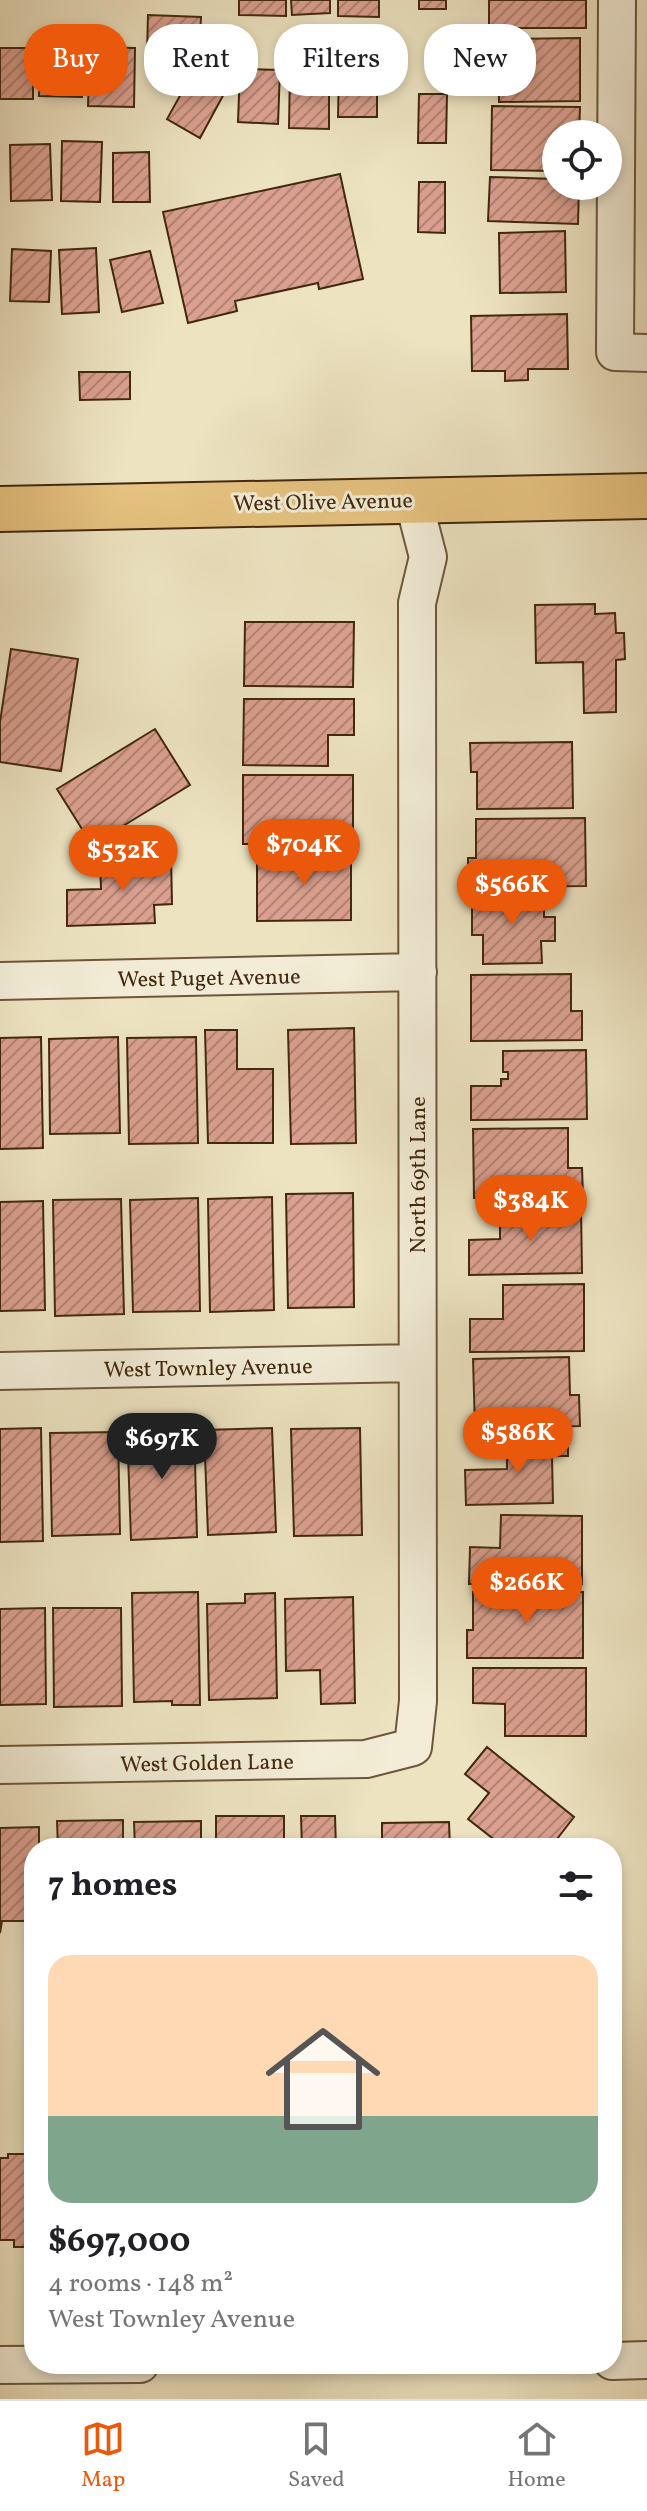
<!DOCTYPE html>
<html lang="en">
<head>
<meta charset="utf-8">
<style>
	body { margin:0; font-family:Vollkorn,serif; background:#f2f2f2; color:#202124; height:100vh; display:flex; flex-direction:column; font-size:30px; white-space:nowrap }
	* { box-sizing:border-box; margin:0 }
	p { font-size:26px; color:#757577 }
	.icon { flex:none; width:44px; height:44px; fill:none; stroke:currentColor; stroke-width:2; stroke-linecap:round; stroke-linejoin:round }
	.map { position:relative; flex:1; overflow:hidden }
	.drawer { position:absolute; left:24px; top:1838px; width:598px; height:536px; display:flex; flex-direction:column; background:#fff; border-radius:32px; box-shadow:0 4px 12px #0003 }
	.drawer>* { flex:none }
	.guide { position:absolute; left:24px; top:24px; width:600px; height:72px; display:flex; gap:16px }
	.fabs { position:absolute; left:542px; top:120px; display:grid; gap:16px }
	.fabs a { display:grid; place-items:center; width:80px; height:80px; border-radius:50%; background:#fff; box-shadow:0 4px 12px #0003; font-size:40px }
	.price { position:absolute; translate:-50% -68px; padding:0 18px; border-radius:28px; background:#ea580c; color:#fff; font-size:26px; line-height:52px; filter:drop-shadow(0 2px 4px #0008) }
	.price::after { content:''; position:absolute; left:50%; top:48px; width:24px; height:18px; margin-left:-12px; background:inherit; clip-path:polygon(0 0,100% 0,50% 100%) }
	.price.on { background:#222; color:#fff }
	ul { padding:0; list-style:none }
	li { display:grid; align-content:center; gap:16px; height:424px; padding:0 24px }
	li span { display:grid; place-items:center; height:248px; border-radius:24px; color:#555 }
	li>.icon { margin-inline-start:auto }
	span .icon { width:144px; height:144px; fill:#fffc; stroke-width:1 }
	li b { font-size:34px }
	h2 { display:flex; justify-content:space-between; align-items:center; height:96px; padding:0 24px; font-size:34px }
	.tag { padding:0 28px; border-radius:32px; background:#fff; box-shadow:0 4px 12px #0003; font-size:28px; line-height:72px }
	.tag.on { background:#ea580c; color:#fff }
	.tabs { display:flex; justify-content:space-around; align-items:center; height:112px; border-top:2px solid #e0e0e0; background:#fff; font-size:22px; color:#757577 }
	.tabs a { display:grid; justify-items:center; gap:4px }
	.tabs .on { color:#ea580c }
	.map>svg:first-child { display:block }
	.building { fill:url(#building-hatch); stroke:#42280f; stroke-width:2 }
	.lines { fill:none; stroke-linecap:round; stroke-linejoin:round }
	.minor-casing { stroke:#6d573c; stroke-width:40 }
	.major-casing { stroke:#42280f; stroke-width:48 }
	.minor { stroke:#f3edd7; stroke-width:36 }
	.major { stroke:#e6c280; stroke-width:44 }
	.labels { text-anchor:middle; stroke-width:6; stroke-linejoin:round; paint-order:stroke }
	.street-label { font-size:22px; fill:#42280f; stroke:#f3edd7 }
</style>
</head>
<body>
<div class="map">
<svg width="647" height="2399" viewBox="0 0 647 2399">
	<defs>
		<pattern id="building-hatch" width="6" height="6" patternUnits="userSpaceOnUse" patternTransform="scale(2)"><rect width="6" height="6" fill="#dba08f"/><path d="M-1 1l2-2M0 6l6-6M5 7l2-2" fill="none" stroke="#b38273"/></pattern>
	</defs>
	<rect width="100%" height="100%" fill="#ede3c1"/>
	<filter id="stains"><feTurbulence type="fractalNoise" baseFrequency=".0025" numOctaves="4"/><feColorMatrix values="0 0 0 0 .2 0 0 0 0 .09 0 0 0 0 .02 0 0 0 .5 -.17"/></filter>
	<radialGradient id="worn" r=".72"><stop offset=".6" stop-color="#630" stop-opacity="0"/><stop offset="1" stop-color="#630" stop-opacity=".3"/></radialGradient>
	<!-- building -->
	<path class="building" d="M 239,0 L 286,0 L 286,16 L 239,15 Z
		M 291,0 L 330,0 L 330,13 L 292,15 Z
		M 338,0 L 379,0 L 379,17 L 338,16 Z
		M 419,0 L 446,0 L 446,9 L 419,9 Z
		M 489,0 L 586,0 L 586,28 L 489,28 Z
		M 148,15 L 201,17 L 199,56 L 147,54 Z
		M 580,38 L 580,101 L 499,102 L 498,39 Z
		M 90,47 L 135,48 L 134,107 L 88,106 Z
		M 0,48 L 33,48 L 33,99 L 0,99 Z
		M 40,49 L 83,49 L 82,97 L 39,96 Z
		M 240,69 L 280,70 L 278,124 L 238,122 Z
		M 290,69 L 329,69 L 329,129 L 289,128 Z
		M 339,69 L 377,70 L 377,117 L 338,117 Z
		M 192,74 L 225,92 L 200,138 L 167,119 Z
		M 419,94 L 447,94 L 446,143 L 418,143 Z
		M 492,106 L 580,107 L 579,134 L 556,134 L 556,171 L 491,170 Z
		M 62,141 L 102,142 L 100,202 L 61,201 Z
		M 50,144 L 52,200 L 11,201 L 10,145 Z
		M 149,152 L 150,202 L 113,202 L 113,153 Z
		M 340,174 L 363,279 L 319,289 L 318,283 L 235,301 L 237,311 L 188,323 L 163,212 Z
		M 490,177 L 556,179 L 556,186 L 579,186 L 578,224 L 488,221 Z
		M 419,182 L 445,182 L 445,233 L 418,232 Z
		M 565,231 L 566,292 L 500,293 L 499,233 Z
		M 96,248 L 99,312 L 62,314 L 59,250 Z
		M 12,249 L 51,251 L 49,302 L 10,301 Z
		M 150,251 L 163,303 L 122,312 L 110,260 Z
		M 567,314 L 568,369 L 528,369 L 528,380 L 505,381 L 505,371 L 472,371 L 471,316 Z
		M 79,372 L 130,372 L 130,399 L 80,400 Z
		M 595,604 L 595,614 L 615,613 L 616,633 L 624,633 L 625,659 L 616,660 L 616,712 L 584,713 L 583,662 L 536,663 L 535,605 Z
		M 245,622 L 354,622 L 353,687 L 244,686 Z
		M 11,649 L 78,659 L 61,771 L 0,762 L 0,722 Z
		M 244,699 L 354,699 L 354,735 L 328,735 L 328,766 L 243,765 Z
		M 155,729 L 190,785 L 92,845 L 57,789 Z
		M 572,742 L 573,808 L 477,809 L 477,772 L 471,772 L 470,743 Z
		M 243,775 L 353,775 L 353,844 L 243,844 Z
		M 585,818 L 586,886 L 468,887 L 468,858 L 476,858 L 476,819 Z
		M 257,853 L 351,853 L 351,920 L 257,921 Z
		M 171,856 L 172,904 L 154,905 L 155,923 L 67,926 L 67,890 L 101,889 L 100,858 Z
		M 472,894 L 544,894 L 544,917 L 555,917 L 555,941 L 541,941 L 542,963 L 483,964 L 483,935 L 472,935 Z
		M 571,974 L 571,1011 L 582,1011 L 582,1040 L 471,1041 L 471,975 Z
		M 354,1028 L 356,1143 L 291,1144 L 288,1030 Z
		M 205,1030 L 237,1030 L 237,1069 L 273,1069 L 273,1143 L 208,1143 Z
		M 41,1037 L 43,1148 L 0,1149 L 0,1038 Z
		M 118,1037 L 120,1133 L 50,1134 L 49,1039 Z
		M 196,1037 L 198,1143 L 129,1144 L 127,1038 Z
		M 586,1050 L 587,1119 L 471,1120 L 471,1086 L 501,1086 L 501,1079 L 508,1079 L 508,1072 L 503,1072 L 503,1051 Z
		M 568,1128 L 568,1168 L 582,1168 L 583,1197 L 474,1198 L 473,1129 Z
		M 353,1193 L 354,1307 L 288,1308 L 286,1194 Z
		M 272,1197 L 274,1310 L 210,1312 L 208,1199 Z
		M 198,1198 L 200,1311 L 133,1312 L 130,1200 Z
		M 121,1199 L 124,1314 L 55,1316 L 53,1200 Z
		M 43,1201 L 45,1310 L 0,1311 L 0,1202 Z
		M 581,1207 L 582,1273 L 469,1275 L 469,1240 L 500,1239 L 500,1208 Z
		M 584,1284 L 584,1351 L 470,1352 L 470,1319 L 503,1319 L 503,1285 Z
		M 569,1357 L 570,1395 L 579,1395 L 580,1426 L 475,1429 L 473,1359 Z
		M 194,1423 L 197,1537 L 131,1540 L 127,1425 Z
		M 41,1428 L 43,1541 L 0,1542 L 0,1429 Z
		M 272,1428 L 276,1532 L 208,1535 L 204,1430 Z
		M 360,1428 L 362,1535 L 294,1536 L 291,1429 Z
		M 118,1432 L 120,1534 L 52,1536 L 50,1433 Z
		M 568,1438 L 568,1456 L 552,1456 L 553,1503 L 466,1505 L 465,1470 L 507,1469 L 507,1439 Z
		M 501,1515 L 582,1516 L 582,1584 L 469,1584 L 470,1547 L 500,1548 Z
		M 198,1592 L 200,1705 L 172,1705 L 172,1701 L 134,1702 L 132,1593 Z
		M 473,1592 L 583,1592 L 583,1658 L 467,1658 L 467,1630 L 473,1630 Z
		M 275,1593 L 277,1698 L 209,1700 L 207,1604 L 245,1603 L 245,1594 Z
		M 353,1597 L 355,1703 L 321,1704 L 320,1670 L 286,1671 L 285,1599 Z
		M 45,1608 L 46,1704 L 0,1705 L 0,1609 Z
		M 53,1608 L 121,1608 L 122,1706 L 54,1707 Z
		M 473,1668 L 586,1668 L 586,1736 L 505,1736 L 505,1704 L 473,1703 Z
		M 487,1747 L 574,1817 L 550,1848 L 505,1848 L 468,1819 L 489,1793 L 465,1774 Z
		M 216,1816 L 284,1816 L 284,1848 L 216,1848 Z
		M 301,1816 L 335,1816 L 336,1848 L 302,1848 Z
		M 123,1820 L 123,1848 L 58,1848 L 57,1821 Z
		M 201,1821 L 201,1848 L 135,1848 L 134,1822 Z
		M 449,1822 L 450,1848 L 382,1848 L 382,1823 Z
		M 39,1827 L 39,1848 L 34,1848 L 34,1921 L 2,1921 L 0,1933 L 0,1828 Z
		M 8,2154 L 34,2154 L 34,2247 L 14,2247 L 14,2240 L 0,2240 L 0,2158 L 8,2158 Z"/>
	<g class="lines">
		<!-- minor casing -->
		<g class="minor-casing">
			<path id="minor" d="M 617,0 L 615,352 L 647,353
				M 0,981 L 418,972
				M 0,1371 L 416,1363
				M 0,1765 L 366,1759 L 413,1747 L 418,1701 L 417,603 L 428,557 L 413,499
				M 612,2361 L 647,2360
				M 0,2365 L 140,2364"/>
		</g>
		<!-- major casing -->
		<g class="major-casing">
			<path id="major" d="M 0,509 L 647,496"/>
		</g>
		<!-- minor -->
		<use href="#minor" class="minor"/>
		<!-- major -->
		<use href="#major" class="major"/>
	</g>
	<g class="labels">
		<!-- street labels -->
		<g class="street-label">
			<text transform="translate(323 501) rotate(-1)" y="8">West Olive Avenue</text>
			<text transform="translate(209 977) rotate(-1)" y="8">West Puget Avenue</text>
			<text transform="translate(417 1175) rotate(-90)" y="8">North 69th Lane</text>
			<text transform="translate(208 1367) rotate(-1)" y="8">West Townley Avenue</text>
			<text transform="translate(207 1762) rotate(-1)" y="8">West Golden Lane</text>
		</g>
	</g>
	<rect width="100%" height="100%" filter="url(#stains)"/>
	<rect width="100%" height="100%" fill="url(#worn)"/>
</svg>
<div class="fabs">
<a><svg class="icon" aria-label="locate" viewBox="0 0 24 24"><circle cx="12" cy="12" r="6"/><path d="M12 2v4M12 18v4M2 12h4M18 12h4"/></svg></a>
</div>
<b class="price" style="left:304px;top:887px">$704K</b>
<b class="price" style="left:123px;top:893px">$532K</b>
<b class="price" style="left:512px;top:927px">$566K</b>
<b class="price" style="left:531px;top:1243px">$384K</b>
<b class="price" style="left:518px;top:1475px">$586K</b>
<b class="price on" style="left:162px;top:1481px">$697K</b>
<b class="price" style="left:527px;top:1625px">$266K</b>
<div class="guide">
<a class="tag on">Buy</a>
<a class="tag">Rent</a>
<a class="tag">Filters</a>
<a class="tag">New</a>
</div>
<section class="drawer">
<h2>7 homes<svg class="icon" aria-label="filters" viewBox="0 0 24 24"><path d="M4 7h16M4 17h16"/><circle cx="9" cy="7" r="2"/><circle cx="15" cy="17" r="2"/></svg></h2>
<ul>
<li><span style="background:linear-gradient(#ffd9b3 65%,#7fa58c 0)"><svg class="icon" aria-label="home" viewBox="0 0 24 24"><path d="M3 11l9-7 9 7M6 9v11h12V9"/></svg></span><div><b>$697,000</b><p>4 rooms · 148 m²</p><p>West Townley Avenue</p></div></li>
</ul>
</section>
</div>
<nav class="tabs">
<a class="on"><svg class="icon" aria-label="map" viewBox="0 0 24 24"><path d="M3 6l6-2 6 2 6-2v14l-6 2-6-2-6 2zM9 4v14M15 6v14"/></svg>Map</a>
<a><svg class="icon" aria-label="saved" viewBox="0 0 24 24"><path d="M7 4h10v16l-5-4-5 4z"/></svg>Saved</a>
<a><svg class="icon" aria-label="home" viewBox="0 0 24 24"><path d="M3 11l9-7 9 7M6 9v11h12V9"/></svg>Home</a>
</nav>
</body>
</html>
